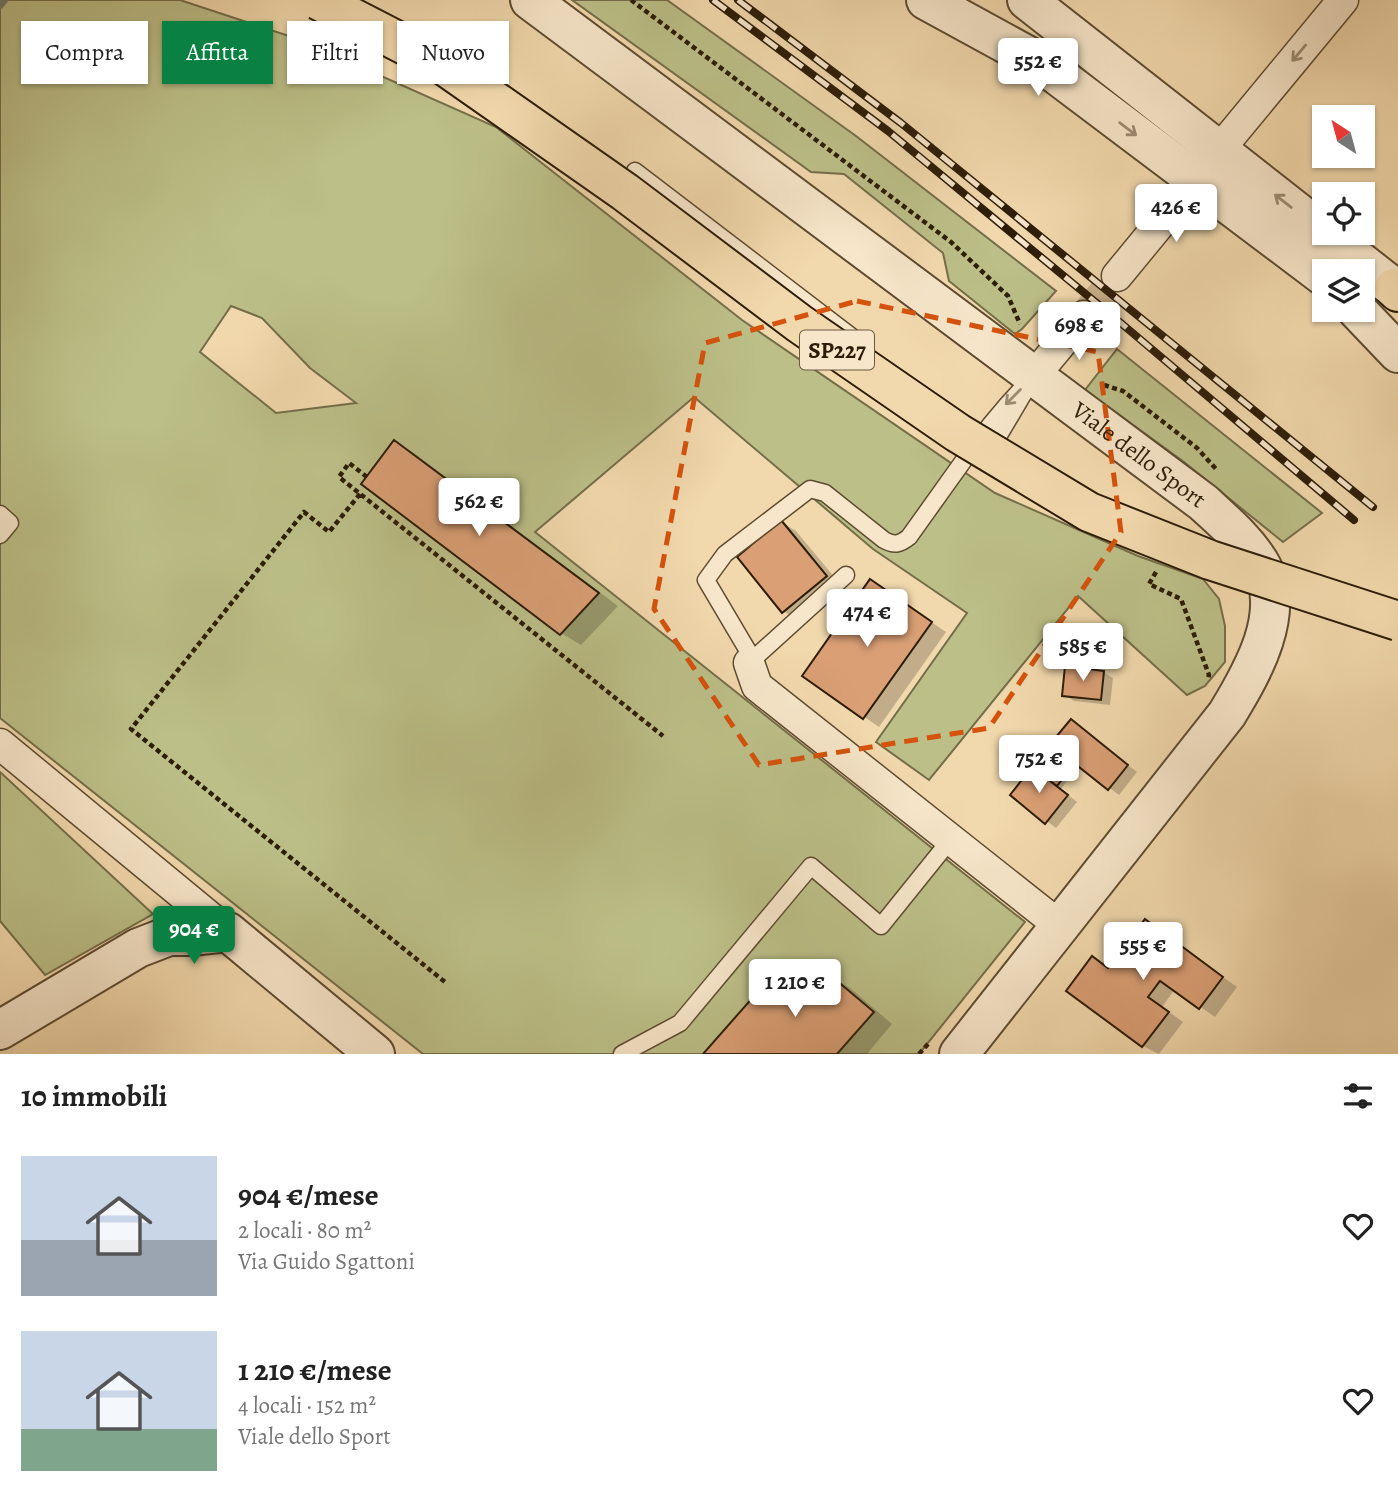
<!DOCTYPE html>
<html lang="it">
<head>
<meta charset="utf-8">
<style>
	body { margin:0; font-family:Alegreya,serif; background:#f2f2f2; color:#222; height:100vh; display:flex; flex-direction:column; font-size:26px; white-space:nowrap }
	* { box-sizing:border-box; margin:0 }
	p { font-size:23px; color:#767676 }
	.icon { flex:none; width:38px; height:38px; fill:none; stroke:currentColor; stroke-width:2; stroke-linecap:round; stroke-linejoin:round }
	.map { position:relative; height:1054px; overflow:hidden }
	.sheet { display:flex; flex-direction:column; background:#fff; flex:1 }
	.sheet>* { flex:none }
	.top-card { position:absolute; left:21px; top:21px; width:700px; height:63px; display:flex; gap:14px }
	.needle { width:46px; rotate:324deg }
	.tools { position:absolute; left:1312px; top:105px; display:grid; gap:14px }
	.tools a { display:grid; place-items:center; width:63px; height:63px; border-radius:0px; background:#fff; box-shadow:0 2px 5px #0004; font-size:35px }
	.price { position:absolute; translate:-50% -60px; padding:0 16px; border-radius:7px; background:#fff; color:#222; font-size:23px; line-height:46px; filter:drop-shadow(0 2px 4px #0008) }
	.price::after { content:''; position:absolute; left:50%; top:42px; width:21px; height:16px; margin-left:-10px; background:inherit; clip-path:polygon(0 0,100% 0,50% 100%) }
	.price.current { background:#0b8043; color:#fff }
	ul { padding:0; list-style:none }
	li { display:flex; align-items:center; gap:21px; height:175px; padding:0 21px }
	li span { display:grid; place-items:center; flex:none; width:196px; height:140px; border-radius:0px; color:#555 }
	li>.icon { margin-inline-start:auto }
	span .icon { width:84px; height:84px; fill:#fffc; stroke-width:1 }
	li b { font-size:30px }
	h2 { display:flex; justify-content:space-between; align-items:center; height:84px; padding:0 21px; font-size:30px }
	.pill { padding:0 24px; border-radius:0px; background:#fff; box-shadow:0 2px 5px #0004; font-size:24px; line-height:63px }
	.pill.current { background:#0b8043; color:#fff }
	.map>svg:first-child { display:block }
	.green { fill:#bcbf88; stroke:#746e48; stroke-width:2; fill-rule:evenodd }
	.shadow { fill:#0003 }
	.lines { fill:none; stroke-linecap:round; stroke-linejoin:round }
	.stream { stroke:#6f7a6c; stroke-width:8 }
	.building { fill:#da9f75; stroke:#2c1c08; stroke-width:2 }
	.minor-tunnel { stroke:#cab38c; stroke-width:30; stroke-dasharray:30 15; stroke-linecap:butt }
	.service-casing { stroke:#5e4b31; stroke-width:19 }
	.minor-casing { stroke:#5e4b31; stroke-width:33 }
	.tertiary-casing { stroke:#5e4b31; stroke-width:42 }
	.trunk-casing { stroke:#2c1c08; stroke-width:42 }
	.path { stroke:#2c1c08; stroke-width:4.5; stroke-dasharray:5 3.5; stroke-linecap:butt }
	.service { stroke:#f7e6ca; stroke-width:16 }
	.minor { stroke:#f7e6ca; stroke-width:30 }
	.tertiary { stroke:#f7e6ca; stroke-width:38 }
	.trunk { stroke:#f2d9ad; stroke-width:38 }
	.rail-casing { stroke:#2c1c08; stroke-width:8 }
	.rail { stroke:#f7e6ca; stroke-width:5; stroke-dasharray:16; stroke-linecap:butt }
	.trunk-bridge-casing { stroke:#2c1c08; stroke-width:42; stroke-linecap:butt }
	.trunk-bridge { stroke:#f2d9ad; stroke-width:38 }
	.oneway { stroke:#9c8b73 }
	.marked { fill:none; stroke:#d5530c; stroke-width:5; stroke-dasharray:14 9; stroke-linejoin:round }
	.labels { text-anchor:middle; stroke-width:7; stroke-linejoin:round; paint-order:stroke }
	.shield { fill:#f7e6ca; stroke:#695942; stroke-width:2 }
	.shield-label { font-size:23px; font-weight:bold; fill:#2c1c08 }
	.street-label { font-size:24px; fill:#2c1c08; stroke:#f7e6ca }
</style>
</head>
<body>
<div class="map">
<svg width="1398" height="1054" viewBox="0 0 1398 1054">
	<rect width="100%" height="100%" fill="#f2d9ad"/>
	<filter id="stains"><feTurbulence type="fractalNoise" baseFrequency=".00286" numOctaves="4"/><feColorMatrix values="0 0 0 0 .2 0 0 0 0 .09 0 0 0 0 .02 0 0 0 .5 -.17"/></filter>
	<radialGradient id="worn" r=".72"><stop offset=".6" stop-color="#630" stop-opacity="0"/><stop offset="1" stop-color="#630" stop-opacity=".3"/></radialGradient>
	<!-- green -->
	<path class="green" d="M 0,0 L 180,0 L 298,39 L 496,127 L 742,320 L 995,493 L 1138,556 L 1203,579 L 1219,599 L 1225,626 L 1225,662 L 1205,686 L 1187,695 L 1078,596 L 929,780 L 876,742 L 967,613 L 873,549 L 694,397 L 535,532 L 1025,922 L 919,1054 L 423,1054 L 0,718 ZM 231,306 L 262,318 L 310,368 L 356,403 L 276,413 L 200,352 Z
		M 572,0 L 667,0 L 856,136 L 1056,291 L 1022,329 L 1015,334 L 949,281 L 943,253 L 844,174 L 811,172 Z
		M 1117,349 L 1322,513 L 1283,542 L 1184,462 L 1085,390 Z
		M 0,772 L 153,914 L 45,975 L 0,921 Z"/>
	<!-- shadow -->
	<path class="shadow" d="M 395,442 L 414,453 L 618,606 L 581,645 L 561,633 Z
		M 781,522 L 796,531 L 841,585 L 798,620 L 783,611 Z
		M 871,581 L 946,632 L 879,727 L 804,676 Z
		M 1103,672 L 1113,678 L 1110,705 L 1074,701 L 1064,695 Z
		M 1071,721 L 1137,772 L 1119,795 L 1079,765 L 1061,789 L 1077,802 L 1056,828 L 1012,795 L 1033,769 L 1044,776 L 1063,752 Z
		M 1145,921 L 1237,987 L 1215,1017 L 1175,989 L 1162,1007 L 1183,1022 L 1159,1054 L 1143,1046 L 1069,991 L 1092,958 L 1110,969 Z
		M 830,976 L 850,988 L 892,1024 L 867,1054 L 706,1054 Z"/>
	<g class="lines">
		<!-- stream -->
		<path class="stream" d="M 0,5 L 4,0"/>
	</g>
	<!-- building -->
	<path class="building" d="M 394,440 L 599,593 L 560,635 L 361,484 Z
		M 781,520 L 827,576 L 782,613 L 737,557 Z
		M 870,579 L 932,622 L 863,719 L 802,676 Z
		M 1065,666 L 1104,671 L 1101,700 L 1062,696 Z
		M 1071,719 L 1128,765 L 1108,790 L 1050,744 Z
		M 1061,753 L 1075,764 L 1057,786 L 1042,775 Z
		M 1032,767 L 1068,795 L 1045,824 L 1010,795 Z
		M 1145,919 L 1223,977 L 1199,1009 L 1160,981 L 1148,997 L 1169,1012 L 1142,1047 L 1066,991 L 1092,956 L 1108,968 Z
		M 830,975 L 874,1012 L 837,1054 L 703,1054 L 769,979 Z"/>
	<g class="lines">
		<!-- minor-tunnel -->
		<path class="minor-tunnel" d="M 1084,316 L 1117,276"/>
		<!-- service casing -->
		<g class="service-casing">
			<path id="service" d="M 635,171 L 860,343
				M 0,514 L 10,523 L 0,535
				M 749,663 L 748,651 L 706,580 L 725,554 L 810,489 L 825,493 L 884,540 C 895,546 900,544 909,537 L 959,467 C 983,432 1004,406 1034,376 L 998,437 C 991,439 988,438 982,435 L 982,434
				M 749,663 L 846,575
				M 622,1054 L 680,1023 L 811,866 L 881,926 L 951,839"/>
		</g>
		<!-- minor casing -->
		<g class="minor-casing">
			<path id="minor" d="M 1219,150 L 1343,0
				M 1117,276 L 1196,180
				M 1034,376 L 1084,316
				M 749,663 L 757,686 L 1060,926
				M 0,744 L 228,932"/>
		</g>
		<!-- tertiary casing -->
		<g class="tertiary-casing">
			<g id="tertiary">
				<path id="s1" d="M 530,0 L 1204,503 C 1223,521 1245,539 1259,562 C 1289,610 1252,673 1227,714 L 959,1054"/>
				<path d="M 926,0 L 1041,63 L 1325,277"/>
				<path d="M 1027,0 L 1394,288"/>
				<path d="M 1357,310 L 1398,353"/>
				<path d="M 0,1030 L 138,948 L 169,936 L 191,936 L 228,932 L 375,1054"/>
			</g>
		</g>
		<!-- trunk casing -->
		<g class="trunk-casing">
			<path id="trunk" d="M 1394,288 L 1398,292"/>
		</g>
		<!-- path -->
		<path class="path" d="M 631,0 L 951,242 L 1008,296 L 1020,324
			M 1104,385 L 1123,391 L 1197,448 L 1216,469
			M 367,477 L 349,463 L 339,477 L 663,736
			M 360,494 L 329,532 L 304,512 L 131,729 L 445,982
			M 1156,572 L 1149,584 L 1181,599 L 1209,675 L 1208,679
			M 919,1054 L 928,1044"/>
		<!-- service -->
		<use href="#service" class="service"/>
		<!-- minor -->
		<use href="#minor" class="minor"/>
		<!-- tertiary -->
		<use href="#tertiary" class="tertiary"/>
		<!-- trunk -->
		<use href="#trunk" class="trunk"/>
		<!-- rail casing -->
		<g class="rail-casing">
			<path id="rail" d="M 713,0 L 888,131 L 1122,324 L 1354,520
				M 738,0 L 901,123 L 1373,507"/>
		</g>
		<!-- rail -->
		<use href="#rail" class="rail"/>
		<!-- trunk-bridge casing -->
		<g class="trunk-bridge-casing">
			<path id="trunk-bridge" d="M 318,0 L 442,64 L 625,192 L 800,324 L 958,433 L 1089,512 L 1210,560 L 1398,621"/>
		</g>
		<!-- trunk-bridge -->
		<use href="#trunk-bridge" class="trunk-bridge"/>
	</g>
	<!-- one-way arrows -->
	<defs><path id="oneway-shaft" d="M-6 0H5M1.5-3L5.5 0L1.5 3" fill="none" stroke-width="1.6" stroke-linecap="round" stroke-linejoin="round" transform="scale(1.75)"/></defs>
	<g class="oneway">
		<use href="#oneway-shaft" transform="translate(1299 53) rotate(130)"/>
		<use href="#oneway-shaft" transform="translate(1128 129) rotate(37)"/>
		<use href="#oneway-shaft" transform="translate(1283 201) rotate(-142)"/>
		<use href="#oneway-shaft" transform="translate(1013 397) rotate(135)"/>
	</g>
	<!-- marked area -->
	<path class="marked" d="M 857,301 L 1098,352 L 1121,532 L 989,728 L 759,765 L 654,609 L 705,343 Z"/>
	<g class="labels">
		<!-- shield labels -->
		<rect class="shield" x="800" y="330.5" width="74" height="39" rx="5"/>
		<g class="shield-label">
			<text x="837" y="358">SP227</text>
		</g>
		<!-- street labels -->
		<g class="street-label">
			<text dy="8" stroke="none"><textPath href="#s1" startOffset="760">Viale dello Sport</textPath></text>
		</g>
	</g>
	<rect width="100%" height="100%" filter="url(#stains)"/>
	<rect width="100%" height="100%" fill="url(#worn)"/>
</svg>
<div class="tools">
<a><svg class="needle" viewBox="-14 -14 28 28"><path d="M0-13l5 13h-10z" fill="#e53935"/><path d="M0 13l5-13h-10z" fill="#767676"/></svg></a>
<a><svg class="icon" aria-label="locate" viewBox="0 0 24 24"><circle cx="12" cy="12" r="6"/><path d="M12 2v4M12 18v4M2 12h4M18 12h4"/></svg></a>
<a><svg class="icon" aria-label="layers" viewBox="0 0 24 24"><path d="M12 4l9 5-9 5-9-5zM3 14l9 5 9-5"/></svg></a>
</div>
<b class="price" style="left:1038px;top:98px">552 €</b>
<b class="price" style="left:1176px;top:244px">426 €</b>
<b class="price" style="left:1079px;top:362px">698 €</b>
<b class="price" style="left:479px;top:538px">562 €</b>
<b class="price" style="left:867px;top:649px">474 €</b>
<b class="price" style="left:1083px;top:683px">585 €</b>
<b class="price" style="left:1039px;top:795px">752 €</b>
<b class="price current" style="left:194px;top:966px">904 €</b>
<b class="price" style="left:1143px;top:982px">555 €</b>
<b class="price" style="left:795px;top:1019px">1 210 €</b>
<div class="top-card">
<a class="pill">Compra</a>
<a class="pill current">Affitta</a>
<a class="pill">Filtri</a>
<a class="pill">Nuovo</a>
</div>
</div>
<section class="sheet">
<h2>10 immobili<svg class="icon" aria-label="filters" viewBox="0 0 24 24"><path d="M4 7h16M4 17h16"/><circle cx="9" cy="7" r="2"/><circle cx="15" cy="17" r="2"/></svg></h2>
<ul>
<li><span style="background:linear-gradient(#c9d6e8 60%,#9aa5b1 0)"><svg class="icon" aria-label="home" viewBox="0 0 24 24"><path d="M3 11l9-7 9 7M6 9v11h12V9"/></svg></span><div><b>904 €/mese</b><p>2 locali · 80 m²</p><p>Via Guido Sgattoni</p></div><svg class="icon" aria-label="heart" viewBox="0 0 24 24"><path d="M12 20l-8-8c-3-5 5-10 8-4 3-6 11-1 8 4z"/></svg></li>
<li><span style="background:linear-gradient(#c9d6e8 70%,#7fa58c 0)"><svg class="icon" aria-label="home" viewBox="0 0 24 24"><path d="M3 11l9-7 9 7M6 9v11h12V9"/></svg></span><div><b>1 210 €/mese</b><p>4 locali · 152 m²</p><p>Viale dello Sport</p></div><svg class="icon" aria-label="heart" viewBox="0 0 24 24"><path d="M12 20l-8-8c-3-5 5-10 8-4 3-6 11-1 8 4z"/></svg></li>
</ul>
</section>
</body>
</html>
